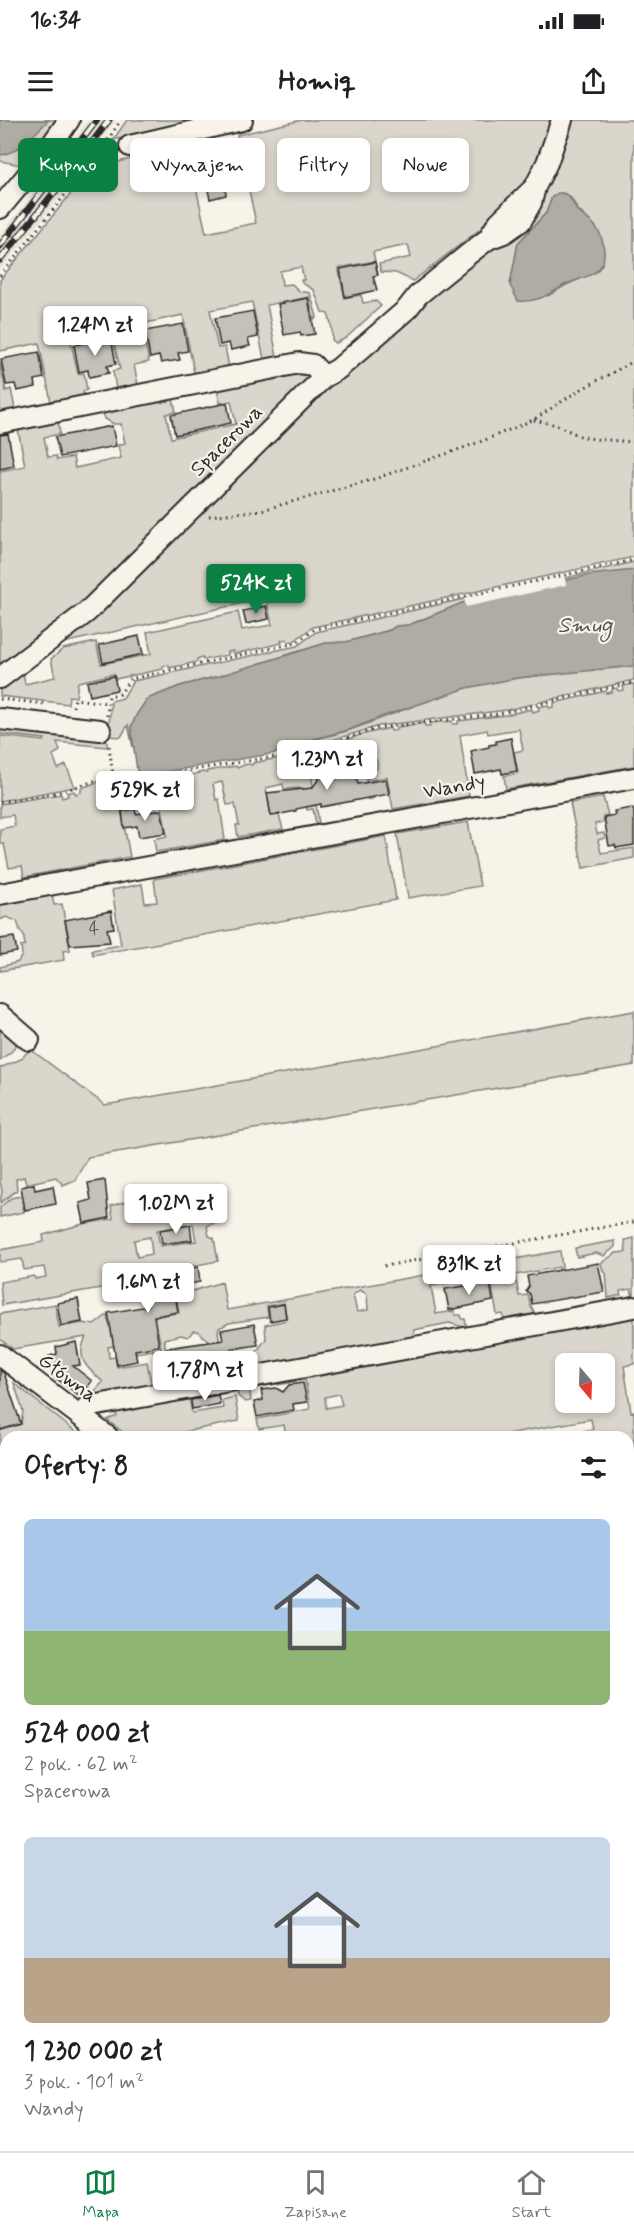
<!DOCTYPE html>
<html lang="pl">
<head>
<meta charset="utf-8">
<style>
	body { margin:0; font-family:Mynerve,sans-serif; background:#f2f2f2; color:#202124; height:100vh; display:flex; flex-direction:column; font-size:22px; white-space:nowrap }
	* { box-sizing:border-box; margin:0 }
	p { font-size:20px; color:#757577 }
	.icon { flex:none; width:33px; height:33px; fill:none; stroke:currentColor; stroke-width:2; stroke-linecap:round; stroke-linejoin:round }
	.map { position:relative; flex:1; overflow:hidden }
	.sheet { position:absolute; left:0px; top:1311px; width:634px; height:720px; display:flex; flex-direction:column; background:#fff; border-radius:18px 18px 0 0; box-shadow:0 3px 9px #0003 }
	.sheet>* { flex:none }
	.top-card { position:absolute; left:18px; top:18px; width:598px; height:54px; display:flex; gap:12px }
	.needle { width:39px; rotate:161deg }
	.tools { position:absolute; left:555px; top:1233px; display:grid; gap:12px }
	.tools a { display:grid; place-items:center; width:60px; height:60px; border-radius:9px; background:#fff; box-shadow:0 3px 9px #0003; font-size:30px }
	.price { position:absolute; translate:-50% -51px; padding:0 14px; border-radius:6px; background:#fff; color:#222; font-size:20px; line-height:39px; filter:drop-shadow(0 2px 3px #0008) }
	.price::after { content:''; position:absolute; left:50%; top:36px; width:18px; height:14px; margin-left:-9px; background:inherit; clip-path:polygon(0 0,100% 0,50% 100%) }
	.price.selected { background:#0b8043; color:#fff }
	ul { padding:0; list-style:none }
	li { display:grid; align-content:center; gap:12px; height:318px; padding:0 24px }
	li span { display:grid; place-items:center; height:186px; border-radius:9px; color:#555 }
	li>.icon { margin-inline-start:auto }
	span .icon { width:108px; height:108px; fill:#fffc; stroke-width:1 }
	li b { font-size:26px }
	h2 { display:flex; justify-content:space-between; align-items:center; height:72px; padding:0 24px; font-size:26px }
	.pill { padding:0 21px; border-radius:9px; background:#fff; box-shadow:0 3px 9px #0003; font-size:21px; line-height:54px }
	.pill.selected { background:#0b8043; color:#fff }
	.status { display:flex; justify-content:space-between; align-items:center; height:42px; padding:0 30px; background:#fff; direction:ltr }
	.status svg { height:16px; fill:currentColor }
	header { display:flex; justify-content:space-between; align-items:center; height:78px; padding:0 24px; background:#fff; font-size:27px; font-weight:700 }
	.tab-bar { display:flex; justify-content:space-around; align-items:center; height:84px; border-top:2px solid #e0e0e0; background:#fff; font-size:16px; color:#757577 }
	.tab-bar a { display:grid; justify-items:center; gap:3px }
	.tab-bar .selected { color:#0b8043 }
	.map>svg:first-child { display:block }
	.built { fill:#e8e4da }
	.green { fill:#dad6cc; stroke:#82807c; stroke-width:1.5; fill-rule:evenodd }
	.water { fill:#afaca4; stroke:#7a7874; stroke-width:1.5 }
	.pier { fill:#f7f3e8 }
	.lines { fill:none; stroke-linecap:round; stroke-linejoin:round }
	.stream { stroke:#7a7874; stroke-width:5 }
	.building { fill:#c4c1b9; stroke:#2b2b2b; stroke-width:1.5 }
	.minor-casing { stroke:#2b2b2b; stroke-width:24 }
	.path { stroke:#2b2b2b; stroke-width:3; stroke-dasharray:1.5 4.5; stroke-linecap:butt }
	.minor { stroke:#f7f3e8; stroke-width:20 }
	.rail-casing { stroke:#2b2b2b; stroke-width:7 }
	.rail { stroke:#f7f3e8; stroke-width:4.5; stroke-dasharray:14; stroke-linecap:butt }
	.labels { text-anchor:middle; stroke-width:4.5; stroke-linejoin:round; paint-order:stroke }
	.number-label { font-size:18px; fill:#51504e }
	.street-label { font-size:21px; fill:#2b2b2b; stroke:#f7f3e8 }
	.water-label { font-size:22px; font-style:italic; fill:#53524f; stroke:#f7f3e8 }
</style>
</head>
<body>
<div class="status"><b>16:34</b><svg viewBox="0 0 49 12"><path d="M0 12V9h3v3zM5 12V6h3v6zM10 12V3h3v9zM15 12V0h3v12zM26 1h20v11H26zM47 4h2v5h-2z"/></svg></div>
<header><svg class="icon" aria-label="menu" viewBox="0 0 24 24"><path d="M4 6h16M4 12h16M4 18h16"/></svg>Homiq<svg class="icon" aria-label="share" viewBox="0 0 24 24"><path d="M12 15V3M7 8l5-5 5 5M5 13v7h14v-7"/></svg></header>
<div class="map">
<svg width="634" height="2031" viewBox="0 0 634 2031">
	<rect width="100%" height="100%" fill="#f7f3e8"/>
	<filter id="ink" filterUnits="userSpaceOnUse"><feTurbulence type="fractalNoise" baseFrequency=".0167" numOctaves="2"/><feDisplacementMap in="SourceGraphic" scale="12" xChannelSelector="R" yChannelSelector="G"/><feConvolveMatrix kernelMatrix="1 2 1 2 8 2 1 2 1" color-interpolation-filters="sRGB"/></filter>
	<g filter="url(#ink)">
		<!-- built -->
		<path class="built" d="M 88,0 L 116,0 L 49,91 L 0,150 L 0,115 L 48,55 Z
			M 334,2025 L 458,2025 L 460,2031 L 336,2031 Z"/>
		<!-- green -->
		<path class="green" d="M 0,0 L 57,0 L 21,45 L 0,41 Z
			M 127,0 L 199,0 L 113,20 Z
			M 302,0 L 556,0 L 534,56 L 497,96 L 413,161 L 396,153 L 381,152 L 379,144 L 411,137 L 408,125 L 373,132 L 375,141 L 338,148 L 345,178 L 361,175 L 363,183 L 376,181 L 381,186 L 346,218 L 336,223 L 332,220 C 333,212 331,202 328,194 L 322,192 L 314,170 L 302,163 L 301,160 L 304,160 L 301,147 L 280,151 L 282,165 L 292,164 L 299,171 L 310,173 L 317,197 L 314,200 L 309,177 L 267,185 L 277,237 L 264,239 L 252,182 L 210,190 L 218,228 L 225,227 L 229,247 L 194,253 L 183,195 L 141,204 L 149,242 L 134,245 L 138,265 L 116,269 L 113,251 L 120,249 L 111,210 L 70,218 L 78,254 L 84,253 L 87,270 L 83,271 L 84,276 L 51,282 L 39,223 L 0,231 L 0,160 L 92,48 L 187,26 L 206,113 L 256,103 L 237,15 Z
			M 569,0 L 634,0 L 634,437 L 313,507 L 294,521 L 288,522 L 287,519 L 281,520 L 282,523 L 234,534 L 234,531 L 228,532 L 228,535 L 203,540 L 202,537 L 197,539 L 197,542 L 169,548 L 169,545 L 163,546 L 163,549 L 115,559 L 114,554 L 78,562 L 76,577 L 69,576 L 68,584 L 0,576 L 0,565 L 23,551 L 25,564 L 55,557 L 51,539 L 63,529 L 96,522 L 101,544 L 151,534 L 147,512 L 238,492 L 242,510 L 272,505 L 266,478 L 54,525 L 400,198 L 529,101 ZM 563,73 L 571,78 L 578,90 L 595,106 L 596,152 L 566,165 L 548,176 L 510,165 L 518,123 L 546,93 L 552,77 Z
			M 0,242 L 6,271 L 11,269 L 15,289 L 0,292 Z
			M 309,252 L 307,254 L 313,260 L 132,439 L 66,499 L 0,548 L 0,351 L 25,346 L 18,309 L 58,301 L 60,314 L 44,317 L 48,337 L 56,336 L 57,340 L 73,337 L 75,348 L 121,338 L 118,325 L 125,323 L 121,304 L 114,304 L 105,299 L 103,292 L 173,279 L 176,292 L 166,294 L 171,318 L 236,304 L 231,281 L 220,283 L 217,270 Z
			M 634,442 L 634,450 L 565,460 L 565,458 Z
			M 464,479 L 465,482 L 409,505 L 396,506 L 390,510 L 346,522 L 326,523 L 219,556 L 180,566 L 147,579 L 137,594 L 131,607 L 133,627 L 128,605 L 121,617 L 108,616 L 111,581 L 123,578 L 133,561 L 297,526 L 316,512 Z
			M 634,546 L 634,560 L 507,590 L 379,606 L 292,632 L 293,627 C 311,619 331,616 350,610 C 389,597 426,579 466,568 C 519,555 580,551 634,546 Z
			M 634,564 L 634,646 L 506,669 L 504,656 L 518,653 L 514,632 L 523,630 L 519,609 L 488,614 L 487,610 L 460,615 L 469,676 L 393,689 L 387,657 L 371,660 L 374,678 L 368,680 L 366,660 C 374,651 383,648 373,635 L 363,638 L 361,632 L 329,638 L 329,643 L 310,647 L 319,703 L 316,704 L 313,689 L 307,690 L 303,668 L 284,669 L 283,664 L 266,668 L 271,696 L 279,695 L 283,709 L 238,717 L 236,705 L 239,705 L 235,684 L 227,685 L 222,662 L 213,664 L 216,680 L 219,679 L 225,720 L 156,732 L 154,719 L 167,716 L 161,682 L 121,689 L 130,737 L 24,757 L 22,746 L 9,748 L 4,724 L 0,724 L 0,709 L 15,706 L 13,695 L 0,697 L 0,684 L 61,674 L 62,678 L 68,676 L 67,673 L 74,671 L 76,674 L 81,672 L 81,668 L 98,662 L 100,665 L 105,663 L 104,659 L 108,658 L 118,664 L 119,666 L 162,661 L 162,659 L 191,654 L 192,655 L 202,652 L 207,653 L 207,651 L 236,646 L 237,648 L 247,644 L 252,645 L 253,643 L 315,631 L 360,615 L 390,608 L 391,611 L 397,610 L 397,607 L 424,603 L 425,606 L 430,606 L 430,603 L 452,601 L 453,604 L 458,604 L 458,601 L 506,595 L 532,589 L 533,592 L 539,590 L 538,587 L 548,585 L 549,588 L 554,587 L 554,583 L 606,571 L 606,573 L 612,572 L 612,569 L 617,568 L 618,571 L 624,570 L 623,566 Z
			M 0,610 L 107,621 L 107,627 L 57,622 L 60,631 L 53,635 L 58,649 L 66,645 L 75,667 L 0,681 L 0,616 L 44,621 L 45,619 L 0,614 Z
			M 603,677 L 608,695 L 603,696 L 604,702 L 595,704 L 597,714 L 604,713 L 605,718 L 598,720 L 601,733 L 634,728 L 634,738 L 583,748 L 570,683 Z
			M 468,702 L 480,766 L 408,778 L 397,714 Z
			M 386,716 L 396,780 L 93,835 L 92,830 L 121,825 L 112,770 L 142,764 L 145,783 L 157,782 L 154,759 Z
			M 52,774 L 54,785 L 62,784 L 70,830 L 63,831 L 64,840 L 0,851 L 0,847 L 18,842 L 22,835 L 21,826 L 25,825 L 23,813 L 21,813 L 17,801 L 6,797 L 0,800 L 0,784 Z
			M 634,891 L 634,945 L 88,1037 L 75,1060 L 63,1065 L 56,1057 L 26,1064 L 24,1057 L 16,1059 L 17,1070 L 0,1083 L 2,1071 L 0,1061 L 0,948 L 21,939 L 30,929 L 105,985 Z
			M 0,907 L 18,921 L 12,931 L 0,940 Z
			M 200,1069 L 211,1092 L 214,1103 L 207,1106 L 209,1116 L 214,1118 L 218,1141 L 133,1157 L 135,1168 L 101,1168 L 2,1185 L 0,1162 L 34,1156 L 35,1159 L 46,1157 L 44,1147 L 24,1150 L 22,1139 L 0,1142 L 0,1130 L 44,1122 L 43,1115 L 83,1104 L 113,1099 L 111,1086 L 120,1083 ZM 193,1104 L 196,1121 L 160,1126 L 157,1110 ZM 150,1117 L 152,1134 L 137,1137 L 134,1120 Z
			M 21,1076 L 24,1092 L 0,1097 L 0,1087 L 11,1078 Z
			M 634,1118 L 634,1180 L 631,1169 L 620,1171 L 621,1175 L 608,1178 L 606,1153 L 603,1151 L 601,1143 L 616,1133 L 626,1132 L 625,1120 Z
			M 615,1121 L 615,1127 L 604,1136 L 596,1133 L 577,1137 L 575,1128 Z
			M 560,1131 L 563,1154 L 561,1155 L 559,1147 L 515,1155 L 519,1176 L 528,1175 L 530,1185 L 537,1197 L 505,1203 L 503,1194 L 497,1195 L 491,1161 L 480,1162 L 478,1157 L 431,1166 L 436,1194 L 454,1191 L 455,1195 L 461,1195 L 462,1199 L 465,1199 L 467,1208 L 449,1203 L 414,1210 L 412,1220 L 252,1249 L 252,1237 L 266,1219 L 265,1205 L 287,1200 L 284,1183 L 267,1186 L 268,1197 L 229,1203 L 219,1208 L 218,1212 L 224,1247 L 220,1248 L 218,1239 L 207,1220 L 198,1211 L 193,1211 L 188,1217 L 181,1215 L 164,1219 L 169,1251 L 185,1248 L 187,1260 L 160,1265 L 153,1230 L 136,1233 L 134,1223 L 108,1227 L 109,1238 L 115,1237 L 117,1247 L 147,1242 L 152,1267 L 79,1279 L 89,1268 L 94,1272 L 103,1262 C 87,1248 75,1239 86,1217 L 13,1229 L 0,1219 L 0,1194 L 55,1184 L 59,1207 L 83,1203 L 94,1205 L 107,1195 L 109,1204 L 179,1193 L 176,1176 L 222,1162 L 227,1190 ZM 360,1170 L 367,1174 L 368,1190 L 357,1192 L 353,1175 ZM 158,1212 L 161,1228 L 153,1230 L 150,1214 Z
			M 634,1194 L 634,1244 L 624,1246 L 631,1292 L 634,1291 L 634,1356 L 629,1357 L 628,1317 L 584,1317 L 583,1311 L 593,1309 L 591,1299 L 490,1317 L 286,1317 L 284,1305 L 259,1309 L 257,1299 L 310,1289 L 305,1260 L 278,1265 L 277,1261 L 254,1265 L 250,1272 L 251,1281 L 245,1282 L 238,1276 L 236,1265 ZM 566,1244 L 604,1244 L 604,1282 L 566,1282 ZM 339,1274 L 342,1285 L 326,1288 L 325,1277 Z
			M 14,1263 L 77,1313 L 59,1317 L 6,1317 L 6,1324 L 0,1326 L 0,1311 L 21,1304 L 23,1291 Z
			M 188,1273 L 192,1293 L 223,1288 L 222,1280 L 235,1277 L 239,1301 L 159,1317 L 129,1317 L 107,1300 L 117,1296 L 113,1287 Z
			M 6,1330 L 6,1385 L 0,1386 L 0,1331 Z
			M 6,1406 L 6,1486 L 0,1487 L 0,1408 Z
			M 6,1551 L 6,1631 L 4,1621 L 0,1621 L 0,1552 Z
			M 634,1598 L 634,1676 L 629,1671 L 629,1651 L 632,1650 L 629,1637 L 628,1599 Z
			M 6,1713 L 6,1770 L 3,1770 L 3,1767 L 0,1768 L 0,1715 Z
			M 634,1822 L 634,1976 L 628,1959 L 628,1823 Z
			M 0,1855 L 4,1866 L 6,1866 L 6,1912 L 0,1913 Z
			M 0,1985 L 6,2003 L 6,2025 L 25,2025 L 18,2027 L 19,2031 L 0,2031 Z
			M 632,2013 L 627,2031 L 414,2031 L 413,2025 L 628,2025 L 629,2014 Z
			M 88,2025 L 110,2025 L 112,2031 L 79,2031 L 78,2028 Z
			M 152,2025 L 321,2025 L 323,2031 L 154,2031 Z"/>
		<!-- water -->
		<path class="water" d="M 0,0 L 49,0 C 36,12 18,34 0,35 Z
			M 558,73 C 571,72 571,82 577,90 C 582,96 590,100 595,106 C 604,117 610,143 595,152 C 587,158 574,160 565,165 C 549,174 537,183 518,181 L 510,165 L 518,123 L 546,93 L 552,77 Z
			M 634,450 L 634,546 L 517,558 L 467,568 L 381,597 L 349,610 L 303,622 L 288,631 L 141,656 L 137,651 L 131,607 L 137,594 L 147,579 L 180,566 L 219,556 L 326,523 L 346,522 L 390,510 L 396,506 L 409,505 L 462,483 L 589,455 Z"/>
		<!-- pier -->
		<path class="pier" d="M 565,458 L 566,465 L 466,487 L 464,479 Z"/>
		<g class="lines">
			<!-- stream -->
			<path class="stream" d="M 421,2025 L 422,2031"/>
		</g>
		<!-- building -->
		<path class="building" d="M 226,43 L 231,67 L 225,68 L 226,75 L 210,79 L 203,48 Z
			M 375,142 L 378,155 L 373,156 L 377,170 L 345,177 L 340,149 Z
			M 308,178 L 315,214 L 301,216 L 300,212 L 284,215 L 278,184 Z
			M 253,191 L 258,217 L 248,219 L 250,226 L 231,230 L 229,223 L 220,225 L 215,198 Z
			M 183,204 L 188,231 L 178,233 L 180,240 L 161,243 L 159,236 L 150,238 L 145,211 Z
			M 111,218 L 116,244 L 107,246 L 109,253 L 89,257 L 88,250 L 79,252 L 74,225 Z
			M 39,232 L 44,258 L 35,260 L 36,267 L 17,271 L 15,264 L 6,265 L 1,239 Z
			M 227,283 L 231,303 L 175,315 L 171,295 Z
			M 112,306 L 116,326 L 60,337 L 55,317 Z
			M 8,314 L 14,346 L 0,349 L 0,315 Z
			M 266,486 L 269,499 L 246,504 L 243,491 Z
			M 139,516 L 143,534 L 103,543 L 99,525 Z
			M 114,556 L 117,570 L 90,576 L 87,562 Z
			M 511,618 L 517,651 L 502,654 L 501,649 L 475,654 L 471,631 L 489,627 L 489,625 L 496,624 L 496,621 Z
			M 352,644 L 358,664 L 386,659 L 389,674 L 321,687 L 321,684 L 296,689 L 296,691 L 271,696 L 267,673 L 312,668 L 319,659 L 317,650 Z
			M 632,688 L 634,691 L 634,725 L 616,728 L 615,725 L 609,726 L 604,697 L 615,695 L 614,691 Z
			M 135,689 L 136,694 L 161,690 L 166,713 L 139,717 L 137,706 L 124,708 L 122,691 Z
			M 111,791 L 114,808 L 107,809 L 110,822 L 70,825 L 65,800 Z
			M 14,817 L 17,832 L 0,835 L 0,819 Z
			M 105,1060 L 109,1098 L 84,1103 L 80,1083 L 91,1080 L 88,1063 Z
			M 34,1064 L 35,1070 L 53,1066 L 56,1084 L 25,1090 L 21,1067 Z
			M 190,1105 L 192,1120 L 162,1124 L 160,1110 Z
			M 598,1143 L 604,1172 L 532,1184 L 530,1174 L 526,1171 L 529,1166 L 527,1156 Z
			M 198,1147 L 200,1162 L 174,1167 L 178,1192 L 154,1196 L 159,1226 L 135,1230 L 137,1241 L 117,1245 L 108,1193 L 148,1186 L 143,1157 Z
			M 490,1162 L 493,1181 L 449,1190 L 445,1169 Z
			M 78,1179 L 82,1202 L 61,1206 L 57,1183 Z
			M 284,1184 L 286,1198 L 270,1201 L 268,1187 Z
			M 254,1204 L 258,1225 L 232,1229 L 233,1238 L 171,1250 L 167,1228 L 223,1220 L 221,1210 Z
			M 76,1222 L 80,1245 L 73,1246 L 92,1261 L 80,1276 L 53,1256 L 49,1236 L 57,1234 L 56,1227 Z
			M 0,1250 L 4,1253 L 21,1304 L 0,1310 Z
			M 303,1263 L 307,1282 L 293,1284 L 294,1290 L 257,1297 L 254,1282 L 263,1280 L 261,1270 L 276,1268 L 283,1272 L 289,1265 Z
			M 218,1275 L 220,1284 L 192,1289 L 191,1280 Z"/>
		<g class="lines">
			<!-- minor casing -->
			<g class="minor-casing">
				<path id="minor" d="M 130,26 L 242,0
					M 0,88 L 45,34 L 69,0
					M 491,114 L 499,102 L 534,68
					M 0,303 L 299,243 L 313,245 L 324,257
					M 0,558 L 87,492 L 324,257 L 338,249 L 407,189 L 418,175 L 466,136 L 488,119 L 504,113 L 521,101 L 531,83 L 535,67 L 547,43 L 562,0
					M 0,599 L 100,610
					M 0,774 L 634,658
					M 0,895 L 29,920
					M 0,1235 L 108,1317
					M 80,1296 L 87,1288 L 92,1286 L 634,1187
					M 0,1494 L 6,1493
					M 0,1708 L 6,1707
					M 628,1711 L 634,1715
					M 628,1813 L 634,1812
					M 0,1922 L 6,1921"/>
			</g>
			<!-- path -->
			<path class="path" d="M 101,30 L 121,0
				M 0,156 L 101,30 L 114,28
				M 534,300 L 557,305 L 580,316 L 594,319 L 634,322
				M 209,396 L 262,390 L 371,360 L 480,322 L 533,300 L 580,270 L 634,241
				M 0,579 L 46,584
				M 73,587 L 75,579 L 107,583
				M 107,596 L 109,576 L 120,574 L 130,559 L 296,523 L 315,509 L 634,440
				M 109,626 L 113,655 L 123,661 L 292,634 L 314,629 L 378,608 L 498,594 L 634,562
				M 0,682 L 57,673 L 113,655
				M 384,1146 L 634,1102
				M 628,1364 L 634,1363"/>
			<!-- minor -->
			<use href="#minor" class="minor"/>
			<!-- rail casing -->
			<g class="rail-casing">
				<path id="rail" d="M 0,126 L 97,0
					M 0,140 L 61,64 L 109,0"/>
			</g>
			<!-- rail -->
			<use href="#rail" class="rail"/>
		</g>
	</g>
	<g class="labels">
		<!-- number labels -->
		<g class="number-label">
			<text x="94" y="814">4</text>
		</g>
		<!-- street labels -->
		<g class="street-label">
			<text transform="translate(226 320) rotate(-45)" y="7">Spacerowa</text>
			<text transform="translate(454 666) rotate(-10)" y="7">Wandy</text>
			<text transform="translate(68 1257) rotate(37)" y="7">Główna</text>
		</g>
		<!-- water labels -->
		<g class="water-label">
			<text x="585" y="512">Smug</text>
		</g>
	</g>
</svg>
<div class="tools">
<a><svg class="needle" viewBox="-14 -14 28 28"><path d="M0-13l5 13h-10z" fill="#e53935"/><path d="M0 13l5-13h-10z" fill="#757577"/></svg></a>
</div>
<b class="price" style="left:95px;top:237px">1.24M zł</b>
<b class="price selected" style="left:256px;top:495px">524K zł</b>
<b class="price" style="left:327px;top:671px">1.23M zł</b>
<b class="price" style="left:145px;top:702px">529K zł</b>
<b class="price" style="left:176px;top:1115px">1.02M zł</b>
<b class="price" style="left:469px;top:1176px">831K zł</b>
<b class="price" style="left:148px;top:1194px">1.6M zł</b>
<b class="price" style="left:205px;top:1282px">1.78M zł</b>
<div class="top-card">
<a class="pill selected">Kupno</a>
<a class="pill">Wynajem</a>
<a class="pill">Filtry</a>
<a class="pill">Nowe</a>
</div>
<section class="sheet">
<h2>Oferty: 8<svg class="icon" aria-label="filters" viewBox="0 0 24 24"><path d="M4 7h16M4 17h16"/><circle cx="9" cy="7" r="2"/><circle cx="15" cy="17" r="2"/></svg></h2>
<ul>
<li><span style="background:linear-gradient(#a9c7e8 60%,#8fb573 0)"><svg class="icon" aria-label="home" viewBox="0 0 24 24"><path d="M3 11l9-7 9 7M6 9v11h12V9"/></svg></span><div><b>524 000 zł</b><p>2 pok. · 62 m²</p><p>Spacerowa</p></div></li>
<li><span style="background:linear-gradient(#c9d6e8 65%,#b9a48a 0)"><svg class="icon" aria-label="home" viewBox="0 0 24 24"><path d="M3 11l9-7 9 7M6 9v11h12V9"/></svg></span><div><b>1 230 000 zł</b><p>3 pok. · 101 m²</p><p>Wandy</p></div></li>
</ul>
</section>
</div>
<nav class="tab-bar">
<a class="selected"><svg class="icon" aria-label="map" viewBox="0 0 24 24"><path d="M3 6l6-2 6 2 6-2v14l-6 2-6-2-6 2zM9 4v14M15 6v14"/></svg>Mapa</a>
<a><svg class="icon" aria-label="saved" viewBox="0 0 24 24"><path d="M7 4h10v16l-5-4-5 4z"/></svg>Zapisane</a>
<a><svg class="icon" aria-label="home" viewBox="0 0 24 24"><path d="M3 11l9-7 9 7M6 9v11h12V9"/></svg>Start</a>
</nav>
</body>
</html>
